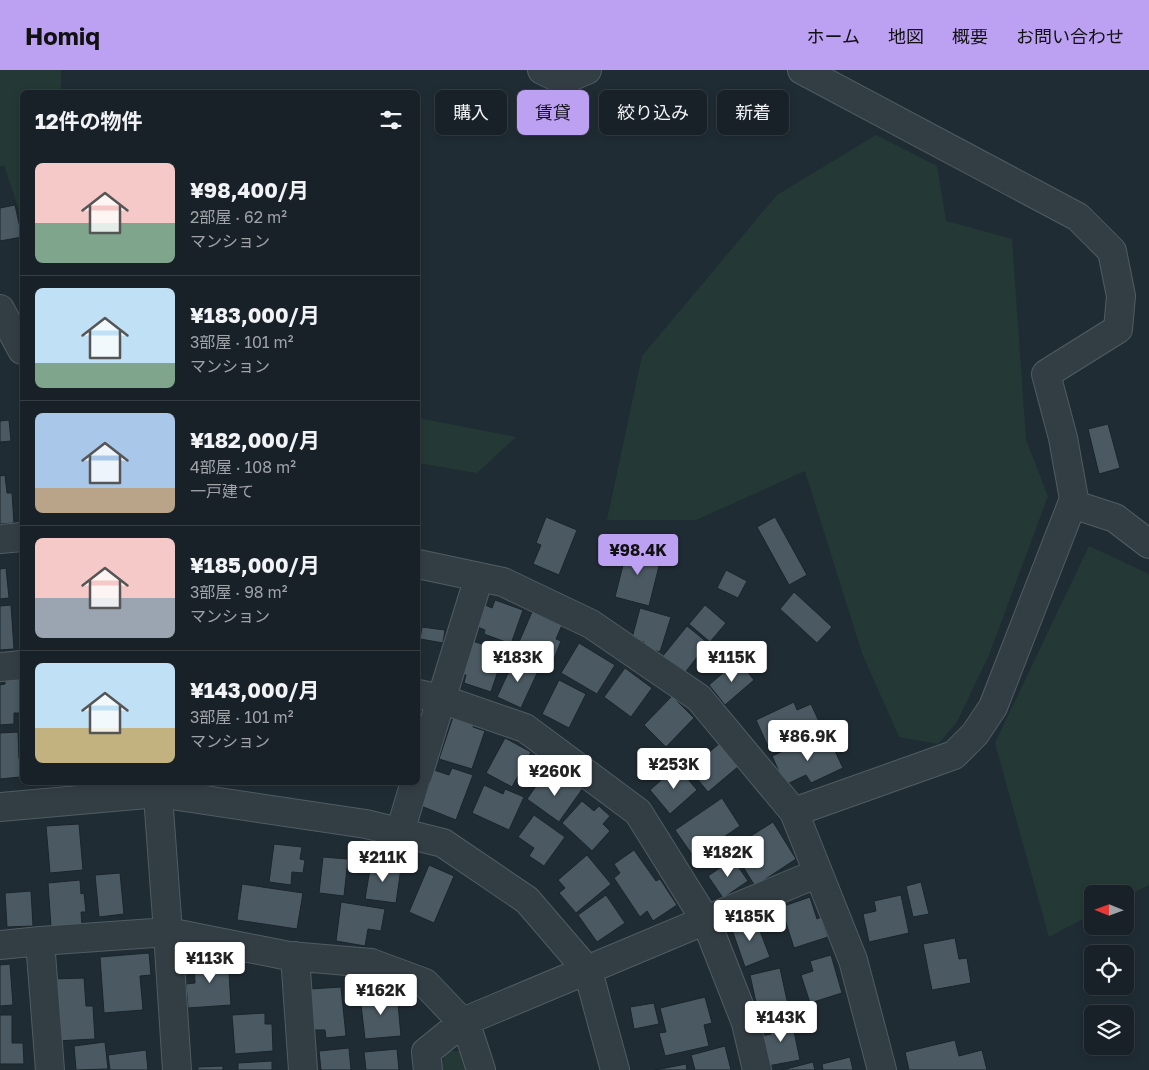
<!DOCTYPE html>
<html lang="ja">
<head>
<meta charset="utf-8">
<style>
	body { margin:0; font-family:"Golos Text","Noto Sans JP",sans-serif; background:#252e33; color:#f1f3f6; height:100vh; display:flex; flex-direction:column; font-size:19px; white-space:nowrap }
	* { box-sizing:border-box; margin:0 }
	p { font-size:16px; color:#9fa3a7 }
	.icon { flex:none; width:28px; height:28px; fill:none; stroke:currentColor; stroke-width:2; stroke-linecap:round; stroke-linejoin:round }
	.map { position:relative; flex:1; overflow:hidden }
	.side { position:absolute; left:20px; top:20px; width:400px; height:695px; display:flex; flex-direction:column; background:#182127; border-radius:8px; box-shadow:0 2px 8px #0003,0 0 0 1px #363e44 }
	.side>* { flex:none }
	.guide { position:absolute; left:435px; top:20px; width:475px; height:45px; display:flex; gap:10px }
	.needle { width:32px; rotate:271deg }
	.buttons { position:absolute; left:1084px; top:815px; display:grid; gap:10px }
	.buttons a { display:grid; place-items:center; width:50px; height:50px; border-radius:8px; background:#182127; box-shadow:0 2px 8px #0003,0 0 0 1px #363e44; font-size:25px }
	.price { position:absolute; translate:-50% -42px; padding:0 11px; border-radius:5px; background:#fff; color:#222; font-size:16px; line-height:32px; filter:drop-shadow(0 1px 2px #0008) }
	.price::after { content:''; position:absolute; left:50%; top:30px; width:15px; height:11px; margin-left:-8px; background:inherit; clip-path:polygon(0 0,100% 0,50% 100%) }
	.price.active { background:#bca0f2; color:#111 }
	ul { padding:0; list-style:none }
	li { display:flex; align-items:center; gap:15px; height:125px; padding:0 15px }
	li+li { border-top:1px solid #363e44 }
	li span { display:grid; place-items:center; flex:none; width:140px; height:100px; border-radius:8px; color:#555 }
	li>.icon { margin-inline-start:auto }
	span .icon { width:60px; height:60px; fill:#fffc; stroke-width:1 }
	li b { font-size:21px }
	h2 { display:flex; justify-content:space-between; align-items:center; height:60px; padding:0 15px; font-size:21px }
	.chip { padding:0 18px; border-radius:8px; background:#182127; box-shadow:0 2px 8px #0003,0 0 0 1px #363e44; font-size:18px; line-height:45px }
	.chip.active { background:#bca0f2; color:#111 }
	header { display:flex; align-items:center; gap:30px; box-sizing:border-box; height:70px; padding:0 25px; background:#bca0f2; color:#111 }
	header strong { font-size:24px }
	nav { display:flex; gap:28px; margin-inline-start:auto; font-size:18px }
	.map>svg:first-child { display:block }
	.green { fill:#243935 }
	.building { fill:#4a5962; stroke:#1a252b }
	.lines { fill:none; stroke-linecap:round; stroke-linejoin:round }
	.minor-casing { stroke:#505c63; stroke-width:30 }
	.minor { stroke:#333e44; stroke-width:28 }
</style>
</head>
<body>
<header>
<strong>Homiq</strong>
<nav><a>ホーム</a><a>地図</a><a>概要</a><a>お問い合わせ</a></nav>
</header>
<div class="map">
<svg width="1149" height="1000" viewBox="0 0 1149 1000">
	<rect width="100%" height="100%" fill="#202c34"/>
	<!-- green -->
	<path class="green" d="M 0,0 L 61,0 L 61,22 L 22,22 L 22,149 L 4,95 L 0,97 Z
		M 876,65 L 937,96 L 946,151 L 1012,169 L 1026,370 L 1048,426 L 989,585 L 957,652 L 938,674 L 899,667 L 862,583 L 805,401 L 696,450 L 607,450 L 642,286 L 777,125 Z
		M 418,348 L 516,367 L 477,403 L 418,393 Z
		M 1089,476 L 1149,504 L 1149,815 L 1125,827 L 1125,824 L 1092,824 L 1092,844 L 1049,867 L 995,673 Z
		M 448,981 L 463,981 L 469,1000 L 437,1000 Z"/>
	<!-- building -->
	<path class="building" d="M 15,135 L 22,167 L 0,171 L 0,138 Z
		M 9,350 L 11,371 L 0,372 L 0,351 Z
		M 1108,354 L 1120,398 L 1099,404 L 1088,359 Z
		M 5,405 L 7,423 L 12,423 L 14,453 L 0,454 L 0,406 Z
		M 546,447 L 577,460 L 559,505 L 533,494 L 541,475 L 536,473 Z
		M 775,447 L 807,505 L 789,515 L 757,457 Z
		M 628,475 L 662,484 L 649,536 L 615,527 Z
		M 6,498 L 9,528 L 0,529 L 0,499 Z
		M 726,500 L 747,511 L 738,528 L 717,518 Z
		M 794,522 L 832,557 L 817,573 L 780,539 Z
		M 495,530 L 523,540 L 511,574 L 484,564 L 485,560 L 475,556 L 483,534 L 492,538 Z
		M 11,535 L 14,579 L 0,580 L 0,536 Z
		M 535,535 L 565,548 L 556,569 L 561,571 L 552,594 L 516,579 Z
		M 705,535 L 726,553 L 710,572 L 689,554 Z
		M 640,538 L 671,547 L 660,582 L 643,577 L 644,572 L 632,568 Z
		M 687,556 L 708,573 L 684,604 L 662,587 Z
		M 422,557 L 445,560 L 443,573 L 420,569 Z
		M 472,571 L 499,579 L 493,599 L 498,601 L 491,622 L 464,613 L 466,605 L 462,604 Z
		M 579,573 L 615,595 L 597,624 L 561,603 Z
		M 515,588 L 539,599 L 521,638 L 497,627 Z
		M 738,590 L 754,610 L 725,635 L 709,615 Z
		M 625,598 L 652,618 L 631,647 L 604,627 Z
		M 22,608 L 22,643 L 14,643 L 14,654 L 0,655 L 0,615 L 5,614 L 5,609 Z
		M 559,610 L 586,624 L 569,658 L 542,644 Z
		M 672,626 L 694,648 L 666,677 L 644,655 Z
		M 794,632 L 797,640 L 811,634 L 821,656 L 806,663 L 807,666 L 771,683 L 756,650 Z
		M 454,644 L 475,651 L 473,657 L 485,661 L 472,699 L 439,689 Z
		M 18,662 L 19,689 L 22,688 L 22,712 L 29,712 L 20,713 L 20,707 L 0,709 L 0,663 Z
		M 505,668 L 531,682 L 512,717 L 486,703 Z
		M 829,668 L 843,698 L 811,713 L 806,705 L 785,715 L 772,686 L 801,673 L 805,679 Z
		M 720,673 L 739,696 L 708,722 L 689,699 Z
		M 677,696 L 697,720 L 670,744 L 650,720 Z
		M 452,698 L 473,705 L 456,750 L 421,736 L 434,700 L 449,705 Z
		M 565,705 L 583,718 L 559,752 L 527,729 L 541,709 L 555,719 Z
		M 484,715 L 503,724 L 505,719 L 524,727 L 509,760 L 472,743 Z
		M 722,728 L 740,756 L 712,775 L 717,784 L 700,796 L 675,760 Z
		M 582,731 L 594,741 L 599,736 L 610,746 L 603,754 L 610,761 L 592,781 L 562,753 Z
		M 534,745 L 565,767 L 544,796 L 529,786 L 534,778 L 518,767 Z
		M 773,752 L 796,789 L 755,816 L 740,792 L 747,788 L 738,774 Z
		M 79,754 L 83,800 L 50,803 L 46,756 Z
		M 274,774 L 302,777 L 300,789 L 305,790 L 303,803 L 292,802 L 291,815 L 269,812 Z
		M 634,780 L 656,811 L 660,809 L 677,835 L 653,851 L 647,841 L 640,847 L 614,808 L 620,803 L 614,794 Z
		M 587,785 L 611,814 L 576,843 L 559,823 L 565,818 L 558,810 Z
		M 323,787 L 348,789 L 344,826 L 319,823 Z
		M 733,789 L 748,811 L 723,828 L 708,806 Z
		M 371,793 L 401,798 L 396,833 L 365,829 Z
		M 429,795 L 454,806 L 434,853 L 409,842 Z
		M 120,803 L 124,844 L 99,847 L 95,805 Z
		M 80,810 L 81,824 L 84,823 L 86,842 L 81,842 L 82,855 L 51,857 L 48,813 Z
		M 921,812 L 929,844 L 913,847 L 906,816 Z
		M 242,814 L 303,823 L 297,859 L 237,850 Z
		M 31,821 L 33,856 L 7,857 L 5,823 Z
		M 606,825 L 625,853 L 597,872 L 578,845 Z
		M 901,825 L 909,863 L 869,872 L 863,844 L 876,841 L 874,831 Z
		M 810,827 L 817,849 L 821,847 L 828,867 L 794,878 L 781,837 Z
		M 341,832 L 385,839 L 381,861 L 368,859 L 365,876 L 336,871 Z
		M 755,848 L 770,887 L 745,897 L 731,857 Z
		M 955,868 L 959,889 L 967,888 L 971,913 L 932,920 L 923,874 Z
		M 149,883 L 151,905 L 140,906 L 143,940 L 104,943 L 100,887 Z
		M 831,885 L 842,923 L 810,933 L 801,905 L 813,901 L 810,891 Z
		M 228,888 L 231,935 L 188,938 L 186,914 L 195,913 L 194,890 Z
		M 10,894 L 13,935 L 0,936 L 0,895 Z
		M 780,898 L 788,935 L 758,942 L 750,905 Z
		M 84,908 L 86,936 L 93,936 L 95,969 L 55,971 L 52,909 Z
		M 341,917 L 346,966 L 326,968 L 325,960 L 313,960 L 310,919 Z
		M 397,923 L 401,966 L 365,969 L 360,926 Z
		M 705,927 L 712,953 L 704,955 L 709,976 L 665,986 L 659,963 L 666,962 L 660,938 Z
		M 654,933 L 659,954 L 634,959 L 630,937 Z
		M 265,943 L 265,954 L 272,954 L 273,981 L 235,984 L 232,945 Z
		M 0,945 L 12,945 L 12,973 L 23,973 L 24,994 L 0,994 Z
		M 791,947 L 800,990 L 768,996 L 761,966 L 771,964 L 769,952 Z
		M 955,970 L 959,986 L 982,980 L 987,1000 L 909,1000 L 905,982 Z
		M 105,972 L 108,999 L 76,1000 L 74,976 Z
		M 725,976 L 731,1000 L 695,1000 L 691,985 Z
		M 349,978 L 351,1000 L 321,1000 L 319,981 Z
		M 397,979 L 399,1000 L 366,1000 L 364,982 Z
		M 146,980 L 148,1000 L 110,1000 L 108,985 Z
		M 850,987 L 853,1000 L 823,1000 L 822,994 Z
		M 272,991 L 272,1000 L 238,1000 L 238,993 Z
		M 813,992 L 815,1000 L 782,1000 Z
		M 686,994 L 687,1000 L 655,1000 Z
		M 223,996 L 223,1000 L 198,1000 L 198,997 Z"/>
	<g class="lines">
		<!-- minor casing -->
		<g class="minor-casing">
			<path id="minor" d="M 542,0 L 563,10 L 587,0
				M 802,0 L 1078,147 L 1112,181 L 1121,226 L 1118,259 L 1046,304 L 1063,368 L 1074,429 L 993,637 L 975,664 L 954,685 L 794,742 L 853,890 L 882,1000
				M 0,239 L 22,280
				M 1072,434 L 1115,448 L 1149,474
				M 0,469 L 22,467
				M 418,494 L 503,512 L 591,554 L 699,628 L 794,742
				M 0,597 L 22,595
				M 418,624 L 441,629 L 525,658 L 638,742 L 706,851 L 746,953 L 757,1000
				M 418,705 L 479,507
				M 0,737 L 158,723 L 366,754 L 443,773 L 527,830 L 588,901 L 615,1000
				M 400,762 L 415,712
				M 0,875 L 40,871
				M 295,886 L 303,1000
				M 50,1000 L 40,871 L 168,862 L 157,712
				M 177,1000 L 168,862 L 289,886 L 371,893 L 425,913 L 467,957 L 481,1000
				M 428,1000 L 426,982 L 463,952 L 818,803"/>
		</g>
		<!-- minor -->
		<use href="#minor" class="minor"/>
	</g>
</svg>
<div class="buttons">
<a><svg class="needle" viewBox="-14 -14 28 28"><path d="M0-13l5 13h-10z" fill="#e53935"/><path d="M0 13l5-13h-10z" fill="#9fa3a7"/></svg></a>
<a><svg class="icon" aria-label="locate" viewBox="0 0 24 24"><circle cx="12" cy="12" r="6"/><path d="M12 2v4M12 18v4M2 12h4M18 12h4"/></svg></a>
<a><svg class="icon" aria-label="layers" viewBox="0 0 24 24"><path d="M12 4l9 5-9 5-9-5zM3 14l9 5 9-5"/></svg></a>
</div>
<b class="price active" style="left:638px;top:506px">¥98.4K</b>
<b class="price" style="left:518px;top:613px">¥183K</b>
<b class="price" style="left:732px;top:613px">¥115K</b>
<b class="price" style="left:808px;top:692px">¥86.9K</b>
<b class="price" style="left:674px;top:720px">¥253K</b>
<b class="price" style="left:555px;top:727px">¥260K</b>
<b class="price" style="left:728px;top:808px">¥182K</b>
<b class="price" style="left:383px;top:813px">¥211K</b>
<b class="price" style="left:750px;top:872px">¥185K</b>
<b class="price" style="left:210px;top:914px">¥113K</b>
<b class="price" style="left:381px;top:946px">¥162K</b>
<b class="price" style="left:781px;top:973px">¥143K</b>
<div class="guide">
<a class="chip">購入</a>
<a class="chip active">賃貸</a>
<a class="chip">絞り込み</a>
<a class="chip">新着</a>
</div>
<section class="side">
<h2>12件の物件<svg class="icon" aria-label="filters" viewBox="0 0 24 24"><path d="M4 7h16M4 17h16"/><circle cx="9" cy="7" r="2"/><circle cx="15" cy="17" r="2"/></svg></h2>
<ul>
<li><span style="background:linear-gradient(#f6c9c9 60%,#7fa58c 0)"><svg class="icon" aria-label="home" viewBox="0 0 24 24"><path d="M3 11l9-7 9 7M6 9v11h12V9"/></svg></span><div><b>¥98,400/月</b><p>2部屋 · 62 m²</p><p>マンション</p></div></li>
<li><span style="background:linear-gradient(#bfe0f5 75%,#7fa58c 0)"><svg class="icon" aria-label="home" viewBox="0 0 24 24"><path d="M3 11l9-7 9 7M6 9v11h12V9"/></svg></span><div><b>¥183,000/月</b><p>3部屋 · 101 m²</p><p>マンション</p></div></li>
<li><span style="background:linear-gradient(#a9c7e8 75%,#b9a48a 0)"><svg class="icon" aria-label="home" viewBox="0 0 24 24"><path d="M3 11l9-7 9 7M6 9v11h12V9"/></svg></span><div><b>¥182,000/月</b><p>4部屋 · 108 m²</p><p>一戸建て</p></div></li>
<li><span style="background:linear-gradient(#f6c9c9 60%,#9aa5b1 0)"><svg class="icon" aria-label="home" viewBox="0 0 24 24"><path d="M3 11l9-7 9 7M6 9v11h12V9"/></svg></span><div><b>¥185,000/月</b><p>3部屋 · 98 m²</p><p>マンション</p></div></li>
<li><span style="background:linear-gradient(#bfe0f5 65%,#c2b280 0)"><svg class="icon" aria-label="home" viewBox="0 0 24 24"><path d="M3 11l9-7 9 7M6 9v11h12V9"/></svg></span><div><b>¥143,000/月</b><p>3部屋 · 101 m²</p><p>マンション</p></div></li>
</ul>
</section>
</div>
</body>
</html>
